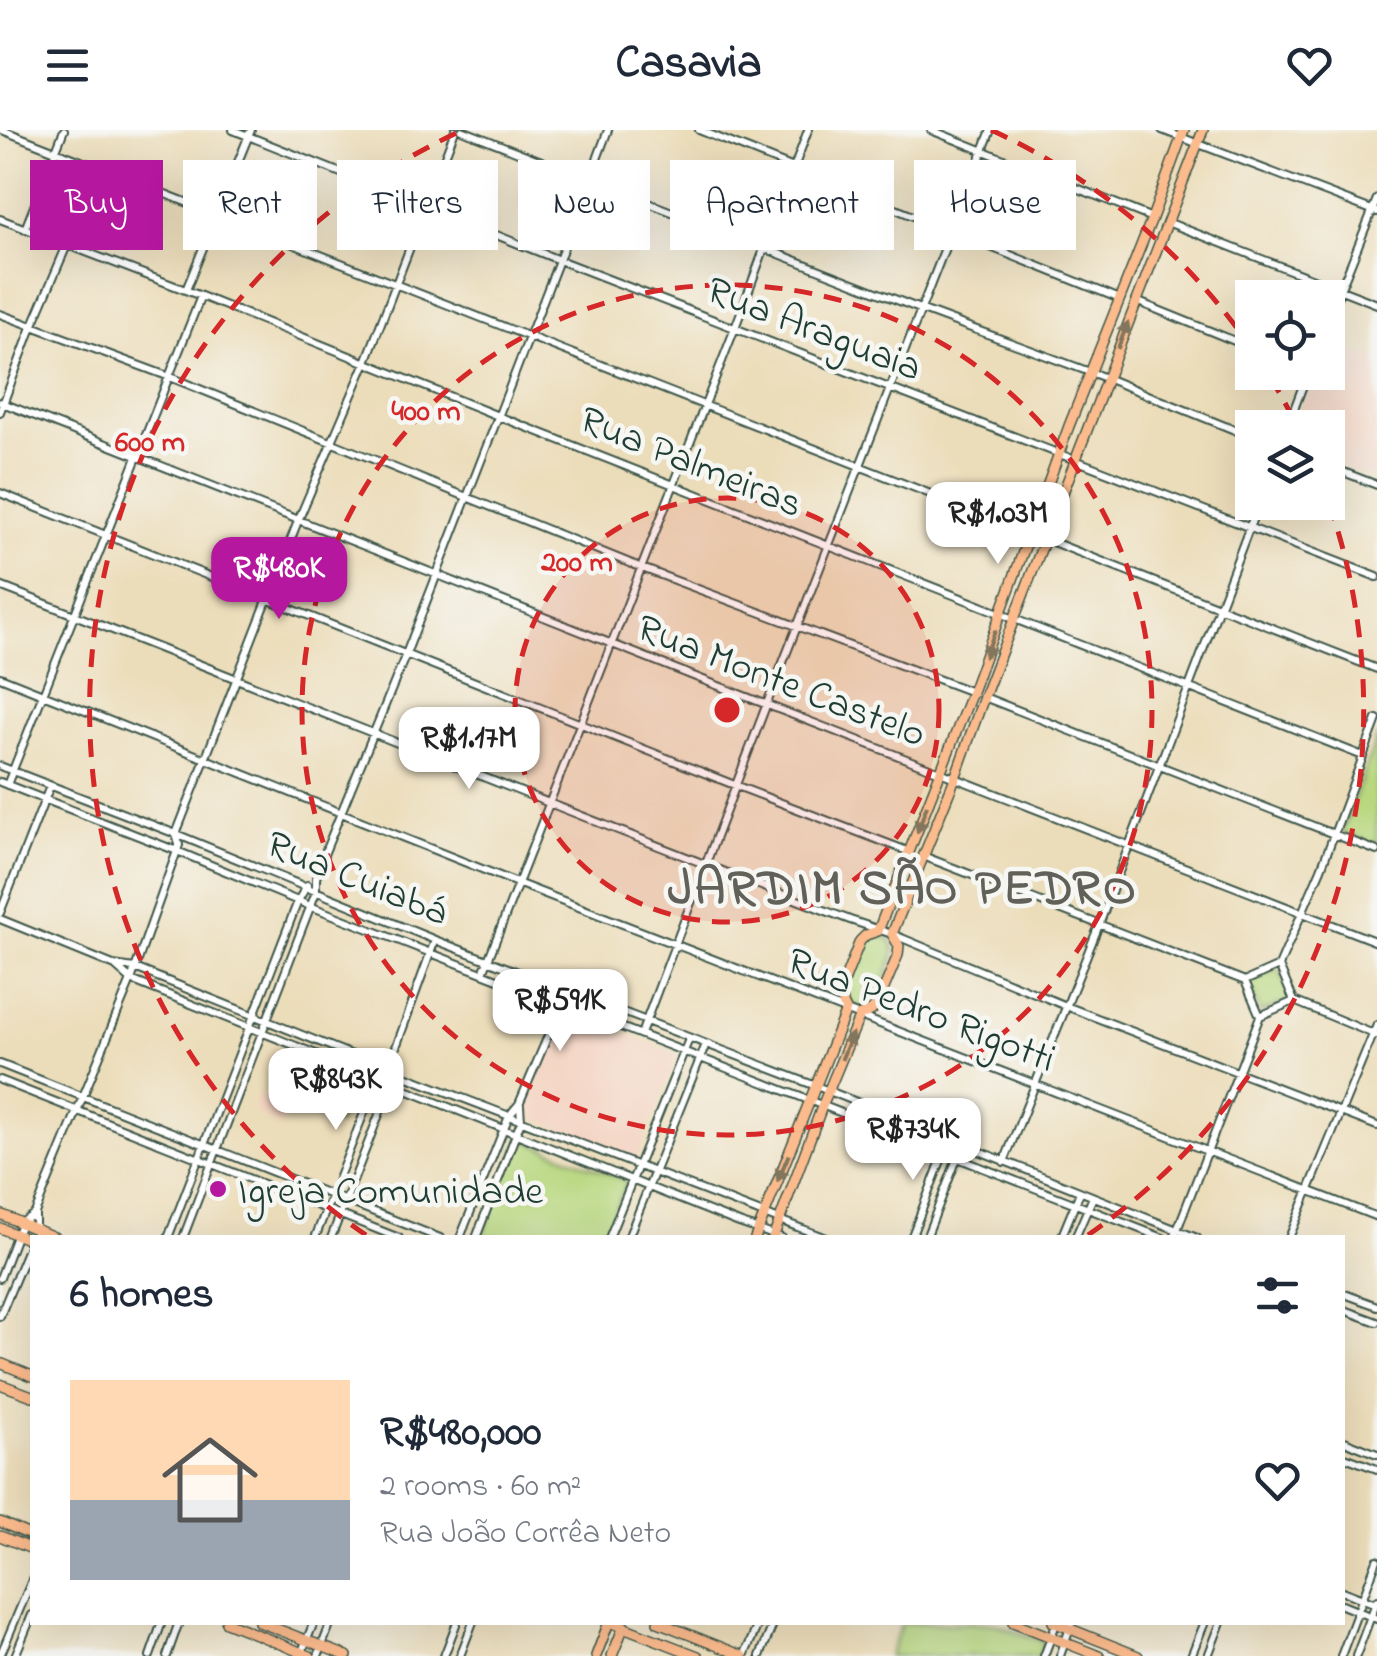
<!DOCTYPE html>
<html lang="en">
<head>
<meta charset="utf-8">
<style>
	body { margin:0; font-family:"Indie Flower",sans-serif; background:#f6f6f7; color:#1f2937; height:100vh; display:flex; flex-direction:column; font-size:38px; white-space:nowrap }
	* { box-sizing:border-box; margin:0 }
	p { font-size:32px; color:#747a83 }
	.icon { flex:none; width:55px; height:55px; fill:none; stroke:currentColor; stroke-width:2; stroke-linecap:round; stroke-linejoin:round }
	.map { position:relative; flex:1; overflow:hidden }
	.panel { position:absolute; left:30px; top:1105px; width:1315px; height:390px; display:flex; flex-direction:column; background:#fff; border-radius:0px; box-shadow:0 10px 40px #0002 }
	.panel>* { flex:none }
	.guide { position:absolute; left:30px; top:30px; width:1318px; height:90px; display:flex; gap:20px }
	.fabs { position:absolute; left:1235px; top:150px; display:grid; gap:20px }
	.fabs a { display:grid; place-items:center; width:110px; height:110px; border-radius:0px; background:#fff; box-shadow:0 10px 40px #0002; font-size:50px }
	.price { position:absolute; translate:-50% -85px; padding:0 22px; border-radius:20px; background:#fff; color:#222; font-size:32px; line-height:65px; filter:drop-shadow(0 2px 5px #0008) }
	.price::after { content:''; position:absolute; left:50%; top:60px; width:30px; height:22px; margin-left:-15px; background:inherit; clip-path:polygon(0 0,100% 0,50% 100%) }
	.price.selected { background:#b5179e; color:#fff }
	ul { padding:0; list-style:none }
	li { display:flex; align-items:center; gap:30px; height:250px; padding:0 40px }
	li+li { border-top:2px solid #e0e1e3 }
	li span { display:grid; place-items:center; flex:none; width:280px; height:200px; border-radius:0px; color:#555 }
	li>.icon { margin-inline-start:auto }
	span .icon { width:120px; height:120px; fill:#fffc; stroke-width:1 }
	li b { font-size:42px }
	h2 { display:flex; justify-content:space-between; align-items:center; height:120px; padding:0 40px; font-size:42px }
	.pill { padding:0 35px; border-radius:0px; background:#fff; box-shadow:0 10px 40px #0002; font-size:35px; line-height:90px }
	.pill.selected { background:#b5179e; color:#fff }
	header { display:flex; justify-content:space-between; align-items:center; height:130px; padding:0 40px; background:#fff; font-size:45px; font-weight:700 }
	.map>svg:first-child { display:block }
	.built { fill:#f4d3c1 }
	.green { fill:#b8d77e; stroke:#6c8a59; stroke-width:2.5 }
	.lines { fill:none; stroke-linecap:round; stroke-linejoin:round }
	.minor-casing { stroke:#3e5548; stroke-width:10 }
	.major-casing { stroke:#3e5548; stroke-width:12 }
	.minor { stroke:#fff; stroke-width:6 }
	.major { stroke:#fbbb8d; stroke-width:9 }
	.oneway { fill:#82765c }
	.ring { fill:none; stroke:#d62828; stroke-width:5; stroke-dasharray:18 12 }
	.poi-dot { fill:#b5179e; stroke:#f6f6f2; stroke-width:4 }
	.labels { text-anchor:middle; stroke-width:9; stroke-linejoin:round; paint-order:stroke }
	.street-label { font-size:40px; fill:#1f3d34; stroke:#f6f6f2 }
	.poi-label { font-size:40px; fill:#1f3d34; stroke:#f6f6f2; text-anchor:start }
	.district-label { font-size:50px; font-weight:bold; letter-spacing:2.5px; fill:#626159; stroke:#f6f6f2 }
	.centre { fill:#d62828; stroke:#f6f6f2; stroke-width:5 }
	.ring-label { font-size:30px; text-anchor:middle; font-weight:bold; fill:#d62828; stroke:#f6f6f2; stroke-width:9; stroke-linejoin:round; paint-order:stroke }
</style>
</head>
<body>
<header><svg class="icon" aria-label="menu" viewBox="0 0 24 24"><path d="M4 6h16M4 12h16M4 18h16"/></svg>Casavia<svg class="icon" aria-label="heart" viewBox="0 0 24 24"><path d="M12 20l-8-8c-3-5 5-10 8-4 3-6 11-1 8 4z"/></svg></header>
<div class="map">
<svg width="1377" height="1526" viewBox="0 0 1377 1526">
	<rect width="100%" height="100%" fill="#f6f6f2"/>
	<filter id="ink" filterUnits="userSpaceOnUse"><feTurbulence type="fractalNoise" baseFrequency=".01" numOctaves="2"/><feDisplacementMap in="SourceGraphic" scale="20" xChannelSelector="R" yChannelSelector="G"/><feConvolveMatrix kernelMatrix="1 2 1 2 8 2 1 2 1" color-interpolation-filters="sRGB"/></filter>
	<filter id="wash" filterUnits="userSpaceOnUse"><feTurbulence type="fractalNoise" baseFrequency=".0048" numOctaves="4" result="noise"/><feDisplacementMap in="SourceGraphic" scale="40" xChannelSelector="R" yChannelSelector="G"/><feGaussianBlur stdDeviation="2.25" result="paint"/><feColorMatrix in="noise" values="0 0 0 0 0 0 0 0 0 0 0 0 0 0 0 0 0 1.4 0 .05"/><feComposite in="paint" operator="in"/></filter>
	<g filter="url(#wash)">
		<rect width="100%" height="100%" fill="#ecddba"/>
		<!-- built -->
		<path class="built" d="M 1328,211 L 1377,230 L 1377,350 L 1328,331 L 1328,298 L 1293,297 L 1314,243 L 1328,242 Z
			M 566,880 L 678,925 L 637,1029 L 524,984 Z
			M 257,964 L 286,981 L 281,997 L 254,980 Z"/>
		<!-- green -->
		<path class="green" d="M 1377,606 L 1377,715 L 1342,702 Z
			M 878,804 L 891,810 L 895,822 C 890,835 880,875 864,877 C 860,878 853,874 849,873 L 843,860 L 863,811 Z
			M 1279,839 L 1293,869 L 1261,883 L 1247,852 Z
			M 322,942 L 354,957 L 345,977 L 313,962 Z
			M 295,962 L 344,980 L 338,995 L 289,974 Z
			M 520,1008 L 627,1051 L 604,1107 L 481,1108 Z
			M 902,1493 L 993,1493 L 1044,1512 L 1039,1526 L 889,1526 Z"/>
	</g>
	<g filter="url(#ink)">
		<g class="lines">
			<!-- minor casing -->
			<g class="minor-casing">
				<path id="minor" d="M 2,0 L 1030,403
					M 233,0 L 559,130 L 1377,447
					M 462,0 L 920,179 L 1106,248 L 1252,307
					M 699,0 L 1120,169
					M 931,0 L 1152,88
					M 1162,0 L 1377,82
					M 0,89 L 201,166 L 498,286 L 1363,626
					M 1167,92 L 1377,174
					M 25,99 L 64,0
					M 186,160 L 251,0
					M 1136,171 L 1252,218
					M 0,184 L 170,247 L 642,438 L 972,562
					M 1328,190 L 1377,69
					M 0,272 C 458,454 917,635 1377,812
					M 0,282 L 32,197 L 67,115
					M 1287,298 L 1308,242
					M 1328,336 L 1377,355
					M 0,363 L 737,656 L 910,722
					M 1045,409 L 1377,539
					M 0,456 C 284,566 565,682 850,790 L 892,804 L 1066,876 L 1377,996
					M 0,547 L 517,753 L 1377,1087
					M 984,567 L 1377,721
					M 0,636 L 176,704 L 435,810 L 829,961 L 1197,1108
					M 0,652 L 177,721 L 310,776 L 1163,1108
					M 7,655 L 201,166
					M 923,726 L 1245,851
					M 0,783 L 50,656
					M 0,789 L 113,835 L 135,838 L 382,937 L 826,1108
					M 114,835 L 131,850 L 739,1093 L 782,1108
					M 1279,836 L 1321,739 L 1377,589
					M 1279,836 L 1294,871 L 1260,886 L 1245,851 Z
					M 483,843 L 735,198 L 808,0
					M 1294,871 L 1376,905
					M 641,904 L 766,576 L 991,0
					M 0,934 L 440,1108
					M 0,950 L 399,1108
					M 1004,1032 L 1099,795 L 1259,372
					M 35,1102 L 35,1083 L 131,850 L 177,721 L 179,715 L 176,704 L 298,391 L 366,232 L 455,0
					M 168,1108 L 298,771 L 307,755
					M 183,1108 L 316,762 L 316,748 L 325,722 L 406,524 L 559,130 L 608,0
					M 315,1108 L 382,937 L 395,920 L 435,810
					M 331,1108 L 391,954 L 395,942 L 395,921
					M 460,1108 L 509,986 L 519,974 L 567,861
					M 476,1108 L 521,991 L 520,975
					M 609,1108 L 689,909
					M 628,1108 L 706,914
					M 911,1108 L 949,1010
					M 926,1108 L 962,1016
					M 1061,1108 L 1080,1062
					M 1075,1108 L 1093,1067
					M 1174,1108 L 1260,886
					M 1289,1108 L 1377,895
					M 0,1148 L 21,1093 L 34,1084
					M 1342,1163 L 1377,1176
					M 1342,1179 L 1377,1192
					M 0,1186 L 32,1109
					M 1342,1310 L 1377,1324
					M 1342,1326 L 1377,1339
					M 1342,1461 L 1376,1474
					M 1342,1475 L 1377,1489
					M 301,1524 L 314,1492
					M 0,1526 L 32,1450
					M 15,1526 L 32,1485
					M 150,1526 L 162,1492
					M 167,1526 L 179,1492
					M 318,1526 L 331,1492
					M 444,1526 L 457,1492
					M 460,1526 L 473,1492
					M 744,1526 L 759,1492
					M 760,1526 L 774,1492
					M 1044,1526 L 1056,1494
					M 1060,1526 L 1072,1492
					M 1191,1526 L 1205,1492
					M 1208,1526 L 1221,1492
					M 1341,1526 L 1377,1430
					M 1356,1526 L 1377,1470"/>
			</g>
			<!-- major casing -->
			<g class="major-casing">
				<path id="major" d="M 0,1084 L 56,1108
					M 0,1098 L 32,1111
					M 755,1108 L 846,880 L 841,869 L 841,859 L 860,811 L 866,805 L 878,801 L 972,562 L 1069,296 L 1152,88 L 1184,0
					M 773,1108 L 823,974 L 860,885 L 871,881 L 877,875 L 898,825 L 899,816 L 892,804 L 955,648 L 984,567 L 1203,0
					M 0,1233 L 32,1246
					M 0,1254 L 32,1266
					M 0,1392 L 32,1406
					M 0,1406 L 32,1419
					M 226,1492 L 310,1526
					M 259,1492 L 347,1526
					M 610,1492 L 698,1526
					M 658,1492 L 743,1526
					M 1013,1492 L 1099,1526
					M 1053,1492 L 1138,1526
					M 596,1526 L 609,1492
					M 612,1526 L 624,1496"/>
			</g>
			<!-- minor -->
			<use href="#minor" class="minor"/>
			<!-- major -->
			<use href="#major" class="major"/>
		</g>
		<!-- one-way arrows -->
		<defs><path id="oneway-solid" d="M-6-.8H1V-3.2L6.5 0L1 3.2V.8H-6Z" transform="scale(2.5)"/></defs>
		<g class="oneway">
			<use href="#oneway-solid" transform="translate(1123 205) rotate(-69)"/>
			<use href="#oneway-solid" transform="translate(990 514) rotate(111)"/>
			<use href="#oneway-solid" transform="translate(922 689) rotate(110)"/>
			<use href="#oneway-solid" transform="translate(847 916) rotate(-68)"/>
			<use href="#oneway-solid" transform="translate(783 1038) rotate(113)"/>
		</g>
	</g>
	<!-- distance rings -->
	<circle cx="727" cy="580" r="212" fill="#d62828" fill-opacity=".12"/>
	<g class="ring">
		<circle cx="727" cy="580" r="212"/>
		<circle cx="727" cy="580" r="425"/>
		<path d="M366 1105A637 637 0 0 1 463 0M991 0A637 637 0 0 1 1252 219M1270 247A637 637 0 0 1 1297 296M1329 373A637 637 0 0 1 1088 1105"/>
	</g>
	<!-- markers -->
	<circle class="poi-dot" cx="218" cy="1059" r="10"/>
	<g class="labels">
		<!-- street labels -->
		<g class="street-label">
			<text transform="translate(815 197) rotate(21)" y="14">Rua Araguaia</text>
			<text transform="translate(692 330) rotate(22)" y="14">Rua Palmeiras</text>
			<text transform="translate(782 549) rotate(21)" y="14">Rua Monte Castelo</text>
			<text transform="translate(358 746) rotate(22)" y="14">Rua Cuiabá</text>
			<text transform="translate(922 878) rotate(21)" y="14">Rua Pedro Rigotti</text>
		</g>
		<!-- poi labels -->
		<g class="poi-label">
			<text x="238" y="1073">Igreja Comunidade</text>
		</g>
		<!-- district labels -->
		<g class="district-label">
			<text x="903" y="773">JARDIM SÃO PEDRO</text>
		</g>
	</g>
	<circle cx="727" cy="580" r="15" class="centre"/>
	<g class="ring-label">
		<text x="426" y="290">400 m</text>
		<text x="150" y="321">600 m</text>
		<text x="577" y="441">200 m</text>
	</g>
</svg>
<div class="fabs">
<a><svg class="icon" aria-label="locate" viewBox="0 0 24 24"><circle cx="12" cy="12" r="6"/><path d="M12 2v4M12 18v4M2 12h4M18 12h4"/></svg></a>
<a><svg class="icon" aria-label="layers" viewBox="0 0 24 24"><path d="M12 4l9 5-9 5-9-5zM3 14l9 5 9-5"/></svg></a>
</div>
<b class="price" style="left:998px;top:437px">R$1.03M</b>
<b class="price selected" style="left:279px;top:492px">R$480K</b>
<b class="price" style="left:469px;top:662px">R$1.17M</b>
<b class="price" style="left:560px;top:924px">R$591K</b>
<b class="price" style="left:336px;top:1003px">R$843K</b>
<b class="price" style="left:913px;top:1053px">R$734K</b>
<div class="guide">
<a class="pill selected">Buy</a>
<a class="pill">Rent</a>
<a class="pill">Filters</a>
<a class="pill">New</a>
<a class="pill">Apartment</a>
<a class="pill">House</a>
</div>
<section class="panel">
<h2>6 homes<svg class="icon" aria-label="filters" viewBox="0 0 24 24"><path d="M4 7h16M4 17h16"/><circle cx="9" cy="7" r="2"/><circle cx="15" cy="17" r="2"/></svg></h2>
<ul>
<li><span style="background:linear-gradient(#ffd9b3 60%,#9aa5b1 0)"><svg class="icon" aria-label="home" viewBox="0 0 24 24"><path d="M3 11l9-7 9 7M6 9v11h12V9"/></svg></span><div><b>R$480,000</b><p>2 rooms · 60 m²</p><p>Rua João Corrêa Neto</p></div><svg class="icon" aria-label="heart" viewBox="0 0 24 24"><path d="M12 20l-8-8c-3-5 5-10 8-4 3-6 11-1 8 4z"/></svg></li>
</ul>
</section>
</div>
</body>
</html>
